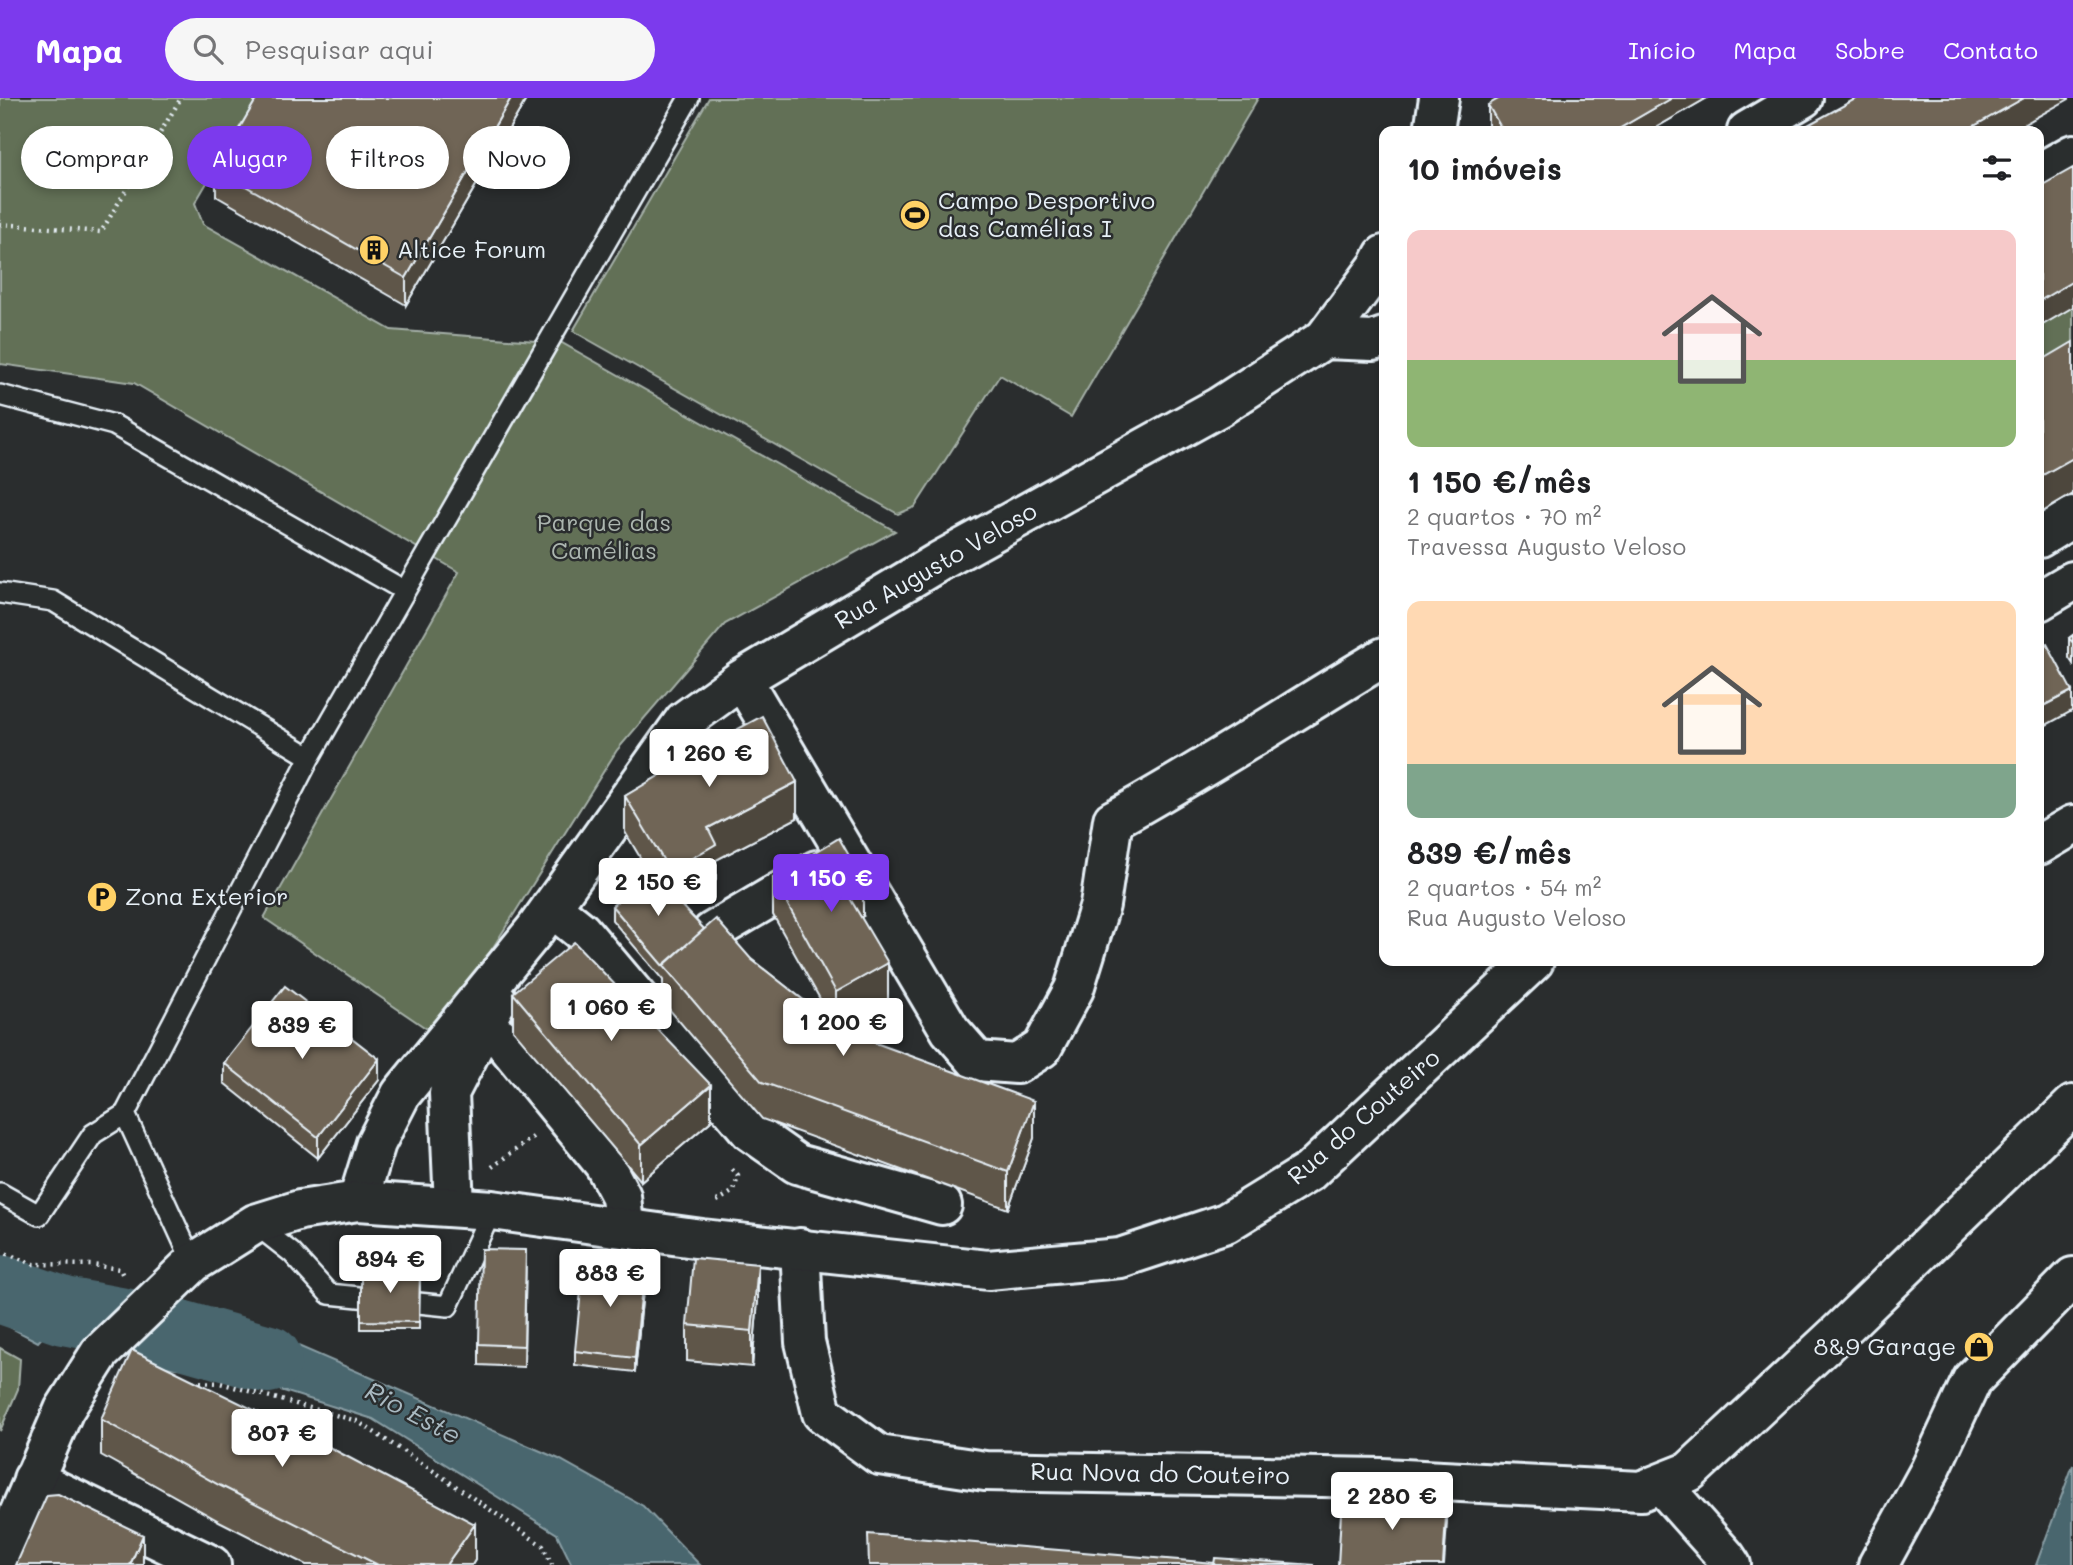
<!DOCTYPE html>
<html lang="pt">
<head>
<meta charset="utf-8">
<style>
	body { margin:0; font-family:Mali,sans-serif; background:#f6f6f6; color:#202124; height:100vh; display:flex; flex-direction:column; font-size:26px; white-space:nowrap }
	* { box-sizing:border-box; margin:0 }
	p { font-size:23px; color:#757577 }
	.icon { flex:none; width:38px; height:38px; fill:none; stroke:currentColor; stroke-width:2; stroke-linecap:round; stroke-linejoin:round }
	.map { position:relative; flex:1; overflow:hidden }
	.details { position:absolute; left:1379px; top:28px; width:665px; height:840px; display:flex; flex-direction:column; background:#fff; border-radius:14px; box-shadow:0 4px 10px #0003 }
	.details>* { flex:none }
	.guide { position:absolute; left:21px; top:28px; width:665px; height:63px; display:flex; gap:14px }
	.price { position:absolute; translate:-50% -60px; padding:0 16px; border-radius:7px; background:#fff; color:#222; font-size:23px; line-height:46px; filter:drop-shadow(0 2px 4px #0008) }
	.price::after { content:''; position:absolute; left:50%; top:42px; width:21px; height:16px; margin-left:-10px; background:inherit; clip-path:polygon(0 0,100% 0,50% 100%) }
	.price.current { background:#7c3aed; color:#fff }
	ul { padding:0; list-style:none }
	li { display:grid; align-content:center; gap:14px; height:371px; padding:0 28px }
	li span { display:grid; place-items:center; height:217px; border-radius:14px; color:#555 }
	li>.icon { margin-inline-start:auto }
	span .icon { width:126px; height:126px; fill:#fffc; stroke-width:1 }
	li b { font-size:30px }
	h2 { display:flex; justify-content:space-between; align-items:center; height:84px; padding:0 28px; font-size:30px }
	.chip { padding:0 24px; border-radius:32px; background:#fff; box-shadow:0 4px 10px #0003; font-size:24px; line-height:63px }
	.chip.current { background:#7c3aed; color:#fff }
	header { display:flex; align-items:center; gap:42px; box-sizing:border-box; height:98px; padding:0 35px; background:#7c3aed; color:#fff }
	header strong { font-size:33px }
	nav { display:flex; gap:38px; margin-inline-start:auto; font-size:24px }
	.search { width:490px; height:63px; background:#f6f6f6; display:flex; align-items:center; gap:18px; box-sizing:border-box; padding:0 24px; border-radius:38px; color:#757577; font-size:26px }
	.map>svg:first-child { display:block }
	.green { fill:#626f57; stroke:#a5b0a8; stroke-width:2 }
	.water { fill:#4a666e; stroke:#899ea5; stroke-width:2 }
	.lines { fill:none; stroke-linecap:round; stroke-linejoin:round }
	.river { stroke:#4a666e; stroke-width:68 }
	.service-casing { stroke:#e8f1f8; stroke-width:24 }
	.minor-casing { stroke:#e8f1f8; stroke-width:44 }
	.secondary-casing { stroke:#e8f1f8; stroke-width:44 }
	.path { stroke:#e8f1f8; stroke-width:4.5; stroke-dasharray:2 5; stroke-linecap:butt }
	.service { stroke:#2a2d2e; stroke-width:19 }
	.minor { stroke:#2a2d2e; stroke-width:38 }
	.secondary { stroke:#2a2d2e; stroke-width:38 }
	.wall { fill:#5f574a; stroke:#e8f1f8; stroke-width:2 }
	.shaded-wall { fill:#4e473c; stroke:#e8f1f8; stroke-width:2 }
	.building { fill:#6f6556; stroke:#e8f1f8; stroke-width:2 }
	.labels { text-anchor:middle; stroke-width:5; stroke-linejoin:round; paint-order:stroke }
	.poi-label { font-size:24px; fill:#e8f1f8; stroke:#2a2d2e; text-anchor:start }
	.park-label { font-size:24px; fill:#acb6b0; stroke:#2a2d2e }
	.street-label { font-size:24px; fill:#e8f1f8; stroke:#2a2d2e }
	.water-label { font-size:26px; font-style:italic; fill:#a9b9c1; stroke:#2a2d2e }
</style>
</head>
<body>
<header>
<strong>Mapa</strong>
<div class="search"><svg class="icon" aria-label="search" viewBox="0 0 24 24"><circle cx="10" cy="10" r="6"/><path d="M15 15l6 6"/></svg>Pesquisar aqui</div>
<nav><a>Início</a><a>Mapa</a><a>Sobre</a><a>Contato</a></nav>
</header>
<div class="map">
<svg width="2073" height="1467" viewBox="0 0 2073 1467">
	<rect width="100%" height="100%" fill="#2a2d2e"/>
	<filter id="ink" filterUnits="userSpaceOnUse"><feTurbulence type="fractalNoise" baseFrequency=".0143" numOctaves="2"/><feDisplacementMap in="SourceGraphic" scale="14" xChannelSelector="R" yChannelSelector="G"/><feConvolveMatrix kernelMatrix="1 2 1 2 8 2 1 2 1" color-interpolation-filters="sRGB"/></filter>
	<g filter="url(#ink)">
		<!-- green -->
		<path class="green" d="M 0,0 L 257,0 L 195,105 L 203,126 L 391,232 L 562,245 L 895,433 L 725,526 L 617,652 L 460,902 L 433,935 L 264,820 L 459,474 L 134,285 L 0,266 Z
			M 709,0 L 1258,0 L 1071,319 L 1000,277 L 915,409 L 898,416 L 573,233 Z
			M 2073,209 L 2073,281 L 2039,300 L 2039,229 Z
			M 0,1250 L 20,1261 L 18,1291 L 0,1333 Z"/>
		<!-- water -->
		<path class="water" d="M 0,1167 L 91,1186 L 38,1244 L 0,1224 Z
			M 213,1211 L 559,1361 L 643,1408 L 700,1467 L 572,1467 L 557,1436 L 373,1321 L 226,1275 L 137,1266 Z
			M 2073,1367 L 2073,1467 L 2036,1467 Z"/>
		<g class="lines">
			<!-- river -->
			<path class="river" d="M 0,1191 L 64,1213 L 162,1231 L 268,1261"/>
			<!-- service casing -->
			<g class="service-casing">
				<path id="service" d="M 0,297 L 114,327 L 405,493 L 310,659
					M 405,493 L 689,0
					M 0,495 L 53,503 L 310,659 L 125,1016
					M 0,1095 L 39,1117 L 93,1036 L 125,1016 L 193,1165
					M 255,1126 L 292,1155 L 329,1196 L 448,1208 L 492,1112"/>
			</g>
			<!-- minor casing -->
			<g class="minor-casing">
				<path id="minor" d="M 1434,33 L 1439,0
					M 1747,33 L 1803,0
					M 2039,75 L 2073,56
					M 1324,241 L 1373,243 L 1384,239
					M 2039,440 L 2073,419
					M 742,581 L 950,932 L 977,963 L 1017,966 L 1042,950 L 1074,891 L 1100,807 L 1113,722 C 1206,671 1293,613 1384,559
					M 2039,747 L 2073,727
					M 551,809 L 581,833 L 750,1033 L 797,1066 L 942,1107
					M 712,834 L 817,772
					M 476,941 L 487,935 L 500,939 L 604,1066 L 621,1098 L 624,1128
					M 358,1103 L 376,1045 L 401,996 L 535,832 L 684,623 L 742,581 L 940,463 L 1219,309 L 1324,241 L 1379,167 L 1384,157
					M 454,1108 L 449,995 L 497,902
					M 800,1150 L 805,1244 L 822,1315 L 879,1357 L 985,1373 L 1382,1380 L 1641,1393 L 1689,1374 L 1837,1236 L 2073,1007
					M 33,1381 L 211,1467
					M 1661,1386 L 1725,1458 L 1731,1467
					M 1878,1467 L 1930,1372 L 1972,1282 L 2073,1179"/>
			</g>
			<!-- secondary casing -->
			<g class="secondary-casing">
				<path id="secondary" d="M 2039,503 L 2073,483
					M 0,1460 L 64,1312 L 100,1255 L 193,1165 L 255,1126 L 300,1112 L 358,1103 L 492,1112 L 702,1141 L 988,1172 L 1120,1160 L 1226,1125 L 1309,1074 L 1534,863"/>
			</g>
			<!-- path -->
			<path class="path" d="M 0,126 L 101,134 L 181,0
				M 492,1069 L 533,1039
				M 717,1103 L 734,1093 L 738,1078 L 729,1068
				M 0,1153 L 33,1166 L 92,1167 L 120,1171 L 124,1180
				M 193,1284 L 220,1285 L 357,1323 L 438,1376 L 543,1448 L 552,1467"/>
			<!-- service -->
			<use href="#service" class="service"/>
			<!-- minor -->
			<use href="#minor" class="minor"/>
			<!-- secondary -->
			<use href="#secondary" class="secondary"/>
		</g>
		<!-- wall -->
		<path class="wall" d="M 527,0 L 406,207 L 216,98 L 216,71 Z
			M 1500,0 L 1707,0 L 1650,33 L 1492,33 L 1488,27 L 1488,7 Z
			M 2073,537 L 2073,566 L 2069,560 L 2069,540 Z
			M 716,643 L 797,720 L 716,762 L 716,782 L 679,804 L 704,831 L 751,861 L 834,926 L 773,817 L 773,780 L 863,818 L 861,819 L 888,901 L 838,930 L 843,933 L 1034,1040 L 1008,1111 L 762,1021 L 663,904 L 663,882 L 612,822 L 612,808 L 650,776 L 625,734 L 625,698 L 667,673 L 667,657 Z
			M 513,895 L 711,1023 L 641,1083 L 513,932 Z
			M 224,965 L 379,982 L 318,1060 L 224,985 Z
			M 526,1152 L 524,1269 L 479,1267 L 479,1246 Z
			M 361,1171 L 420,1171 L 419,1231 L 361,1231 Z
			M 644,1182 L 635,1274 L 575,1267 L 575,1253 Z
			M 758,1202 L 752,1269 L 687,1263 L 687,1227 Z
			M 101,1321 L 475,1462 L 472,1467 L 306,1467 L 219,1423 L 101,1357 Z"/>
		<!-- shaded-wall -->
		<path class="shaded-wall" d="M 511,0 L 527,0 L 406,207 L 406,180 Z
			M 1672,0 L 1707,0 L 1650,33 L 1615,33 Z
			M 2024,0 L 2069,0 L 2069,1 L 2012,33 L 1965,33 Z
			M 2073,183 L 2073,209 L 2039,229 L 2039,203 Z
			M 2073,360 L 2073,396 L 2039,416 L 2039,379 Z
			M 2072,593 L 2072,613 L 2039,631 L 2039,610 Z
			M 797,684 L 797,720 L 716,762 L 716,782 L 670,810 L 670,773 L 708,730 Z
			M 863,782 L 863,818 L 845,829 L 845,792 Z
			M 888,865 L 888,901 L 836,931 L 836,894 Z
			M 379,961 L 379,982 L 318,1060 L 318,1039 Z
			M 711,987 L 711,1023 L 641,1083 L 641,1047 Z
			M 1034,1003 L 1034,1040 L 1008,1111 L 1008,1074 Z
			M 758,1166 L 758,1202 L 752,1269 L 752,1233 Z
			M 644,1168 L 644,1182 L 635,1274 L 635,1260 Z
			M 1447,1403 L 1447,1424 L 1444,1467 L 1443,1467 Z
			M 475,1426 L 475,1462 L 472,1467 L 446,1467 Z
			M 143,1437 L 143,1467 L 130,1467 Z"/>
		<!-- building -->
		<path class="building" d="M 257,0 L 511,0 L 406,180 L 216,71 Z
			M 1500,0 L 1672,0 L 1615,33 L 1503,33 L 1488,7 Z
			M 1857,0 L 2024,0 L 1965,33 L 1797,33 Z
			M 2073,70 L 2073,183 L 2039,203 L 2039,89 Z
			M 2073,244 L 2073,360 L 2039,379 L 2039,264 Z
			M 2073,537 L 2073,545 L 2069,540 Z
			M 2047,546 L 2072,593 L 2039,610 L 2039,551 Z
			M 762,618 L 797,684 L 708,730 L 716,746 L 670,773 L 625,698 L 674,669 L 667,657 L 711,633 L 716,643 Z
			M 839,740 L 863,782 L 845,792 L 888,865 L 836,894 L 773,780 Z
			M 656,771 L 670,796 L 704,831 L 663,868 L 612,808 Z
			M 716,821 L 751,861 L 843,933 L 1034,1003 L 1008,1074 L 762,984 L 663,867 Z
			M 574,844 L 711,987 L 641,1047 L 513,895 Z
			M 285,888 L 379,961 L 318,1039 L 224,965 Z
			M 481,1151 L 526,1152 L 524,1248 L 479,1246 Z
			M 693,1160 L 758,1166 L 752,1233 L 687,1227 Z
			M 584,1162 L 644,1168 L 635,1260 L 575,1253 Z
			M 361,1171 L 420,1171 L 419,1224 L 361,1223 Z
			M 132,1252 L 327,1348 L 475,1426 L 446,1467 L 378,1467 L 219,1387 L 101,1321 Z
			M 58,1396 L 143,1437 L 130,1467 L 16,1467 L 47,1397 Z
			M 1342,1398 L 1447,1403 L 1443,1467 L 1338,1467 Z
			M 868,1436 L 1214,1465 L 1214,1467 L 869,1467 Z
			M 1215,1460 L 1315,1467 L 1214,1467 Z"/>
	</g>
	<!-- icons -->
	<defs>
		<g id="stadium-disc" transform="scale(1.575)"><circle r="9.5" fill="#ffd166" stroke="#2a2d2e"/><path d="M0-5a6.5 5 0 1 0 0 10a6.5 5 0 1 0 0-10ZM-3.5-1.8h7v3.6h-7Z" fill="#111"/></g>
		<g id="building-disc" transform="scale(1.575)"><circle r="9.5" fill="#ffd166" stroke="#2a2d2e"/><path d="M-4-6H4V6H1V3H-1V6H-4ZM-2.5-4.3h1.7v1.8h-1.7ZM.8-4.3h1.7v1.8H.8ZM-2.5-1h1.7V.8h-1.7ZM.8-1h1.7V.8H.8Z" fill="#111"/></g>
		<g id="parking-disc" transform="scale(1.575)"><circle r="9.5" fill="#ffd166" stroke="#2a2d2e"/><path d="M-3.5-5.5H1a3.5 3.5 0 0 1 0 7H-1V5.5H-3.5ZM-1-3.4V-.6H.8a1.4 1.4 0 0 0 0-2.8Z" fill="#111"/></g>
		<g id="shop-disc" transform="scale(1.575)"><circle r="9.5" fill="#ffd166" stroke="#2a2d2e"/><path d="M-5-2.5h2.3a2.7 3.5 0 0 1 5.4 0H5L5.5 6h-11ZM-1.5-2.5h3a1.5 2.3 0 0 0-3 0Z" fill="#111"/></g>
	</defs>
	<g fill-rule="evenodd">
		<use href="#stadium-disc" x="915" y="117"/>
		<use href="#building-disc" x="374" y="152"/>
		<use href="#parking-disc" x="102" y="799"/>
		<use href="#shop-disc" x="1979" y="1249"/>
	</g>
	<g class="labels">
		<!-- poi labels -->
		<g class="poi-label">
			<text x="938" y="111">Campo Desportivo<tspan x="938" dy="28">das Camélias I</tspan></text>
			<text x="397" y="160">Altice Forum</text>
			<text x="125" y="807">Zona Exterior</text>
			<text x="1956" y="1257" text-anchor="end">8&amp;9 Garage</text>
		</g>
		<!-- park labels -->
		<g class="park-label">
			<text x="604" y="433">Parque das<tspan x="604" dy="28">Camélias</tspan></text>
		</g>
		<!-- street labels -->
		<g class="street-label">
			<text transform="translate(936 468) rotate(-30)" y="8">Rua Augusto Veloso</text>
			<text transform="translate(1364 1019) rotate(-41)" y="8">Rua do Couteiro</text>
			<text transform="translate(1160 1376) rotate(1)" y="8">Rua Nova do Couteiro</text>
		</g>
		<!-- water labels -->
		<g class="water-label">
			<text transform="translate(413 1315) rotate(28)" y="9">Rio Este</text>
		</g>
	</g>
</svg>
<b class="price" style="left:709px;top:691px">1 260 €</b>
<b class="price current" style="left:831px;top:816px">1 150 €</b>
<b class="price" style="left:658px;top:820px">2 150 €</b>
<b class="price" style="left:611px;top:945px">1 060 €</b>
<b class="price" style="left:843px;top:960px">1 200 €</b>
<b class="price" style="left:302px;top:963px">839 €</b>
<b class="price" style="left:390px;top:1197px">894 €</b>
<b class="price" style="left:610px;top:1211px">883 €</b>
<b class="price" style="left:282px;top:1371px">807 €</b>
<b class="price" style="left:1392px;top:1434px">2 280 €</b>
<div class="guide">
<a class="chip">Comprar</a>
<a class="chip current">Alugar</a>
<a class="chip">Filtros</a>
<a class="chip">Novo</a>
</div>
<section class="details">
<h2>10 imóveis<svg class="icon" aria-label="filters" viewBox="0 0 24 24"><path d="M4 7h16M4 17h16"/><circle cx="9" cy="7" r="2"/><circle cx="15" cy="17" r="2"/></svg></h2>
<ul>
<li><span style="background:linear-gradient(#f6c9c9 60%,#8fb573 0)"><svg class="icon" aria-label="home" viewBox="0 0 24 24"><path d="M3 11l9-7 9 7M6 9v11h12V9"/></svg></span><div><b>1 150 €/mês</b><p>2 quartos · 70 m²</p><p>Travessa Augusto Veloso</p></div></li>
<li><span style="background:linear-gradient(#ffd9b3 75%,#7fa58c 0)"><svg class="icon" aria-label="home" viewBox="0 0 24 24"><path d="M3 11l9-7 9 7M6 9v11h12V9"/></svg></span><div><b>839 €/mês</b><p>2 quartos · 54 m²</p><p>Rua Augusto Veloso</p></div></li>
</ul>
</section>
</div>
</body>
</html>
